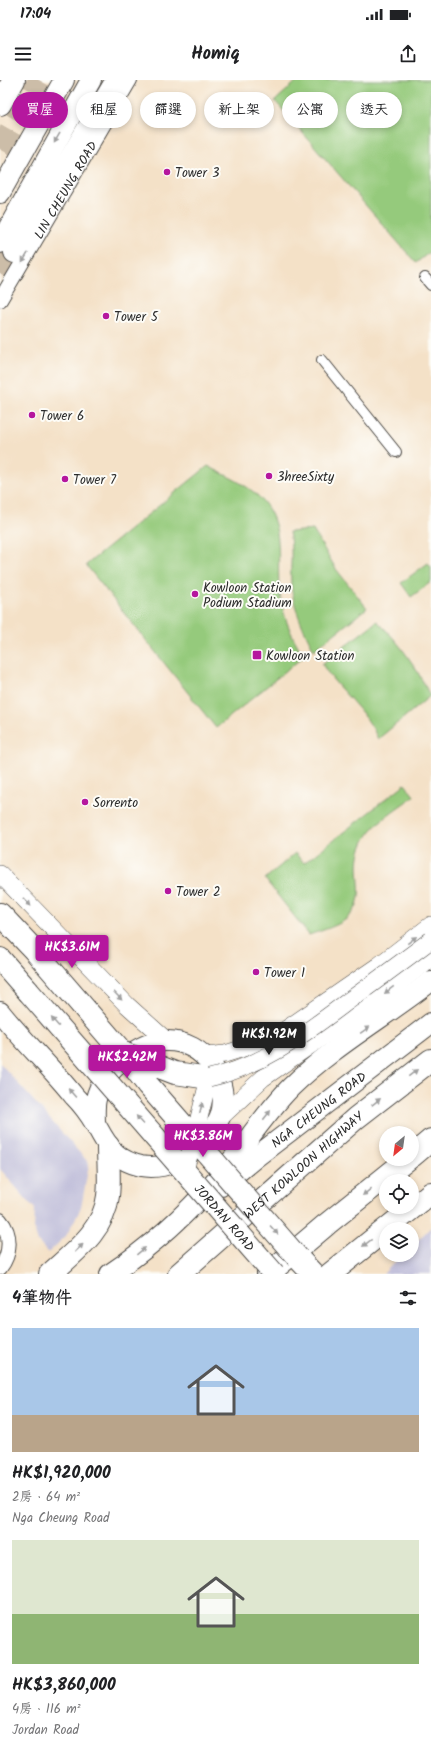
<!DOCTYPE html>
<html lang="zh-TW">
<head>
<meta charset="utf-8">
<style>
	body { margin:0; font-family:Kalam,"LXGW WenKai TC",sans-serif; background:#f2f2f2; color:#202124; height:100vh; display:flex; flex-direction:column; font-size:15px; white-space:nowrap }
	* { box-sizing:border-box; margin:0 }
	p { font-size:13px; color:#757577 }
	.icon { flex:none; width:22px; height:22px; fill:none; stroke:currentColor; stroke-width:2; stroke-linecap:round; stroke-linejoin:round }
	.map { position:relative; height:1194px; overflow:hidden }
	.side { display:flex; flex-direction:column; background:#fff; flex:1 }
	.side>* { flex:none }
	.banner { position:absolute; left:12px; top:12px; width:407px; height:36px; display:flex; gap:8px }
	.needle { width:26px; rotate:209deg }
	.tools { position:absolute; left:379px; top:1046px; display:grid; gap:8px }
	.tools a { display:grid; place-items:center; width:40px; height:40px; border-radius:50%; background:#fff; box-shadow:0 2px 6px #0003; font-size:20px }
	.price { position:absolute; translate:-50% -34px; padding:0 9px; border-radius:4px; background:#b5179e; color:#fff; font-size:13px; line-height:26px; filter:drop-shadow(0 1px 2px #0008) }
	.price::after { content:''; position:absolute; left:50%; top:24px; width:12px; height:9px; margin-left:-6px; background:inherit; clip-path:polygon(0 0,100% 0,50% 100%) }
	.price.active { background:#222; color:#fff }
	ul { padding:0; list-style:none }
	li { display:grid; align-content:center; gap:8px; height:212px; padding:0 12px }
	li span { display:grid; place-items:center; height:124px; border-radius:0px; color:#555 }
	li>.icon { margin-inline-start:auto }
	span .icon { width:72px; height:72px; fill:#fffc; stroke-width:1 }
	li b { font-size:17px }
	h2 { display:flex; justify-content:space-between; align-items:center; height:48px; padding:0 12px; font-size:17px }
	.pill { padding:0 14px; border-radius:18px; background:#fff; box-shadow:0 2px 6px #0003; font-size:14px; line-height:36px }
	.pill.active { background:#b5179e; color:#fff }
	.status { display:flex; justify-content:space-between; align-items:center; height:28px; padding:0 20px; background:#fff; direction:ltr }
	.status svg { height:11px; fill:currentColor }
	header { display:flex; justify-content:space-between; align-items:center; height:52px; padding:0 12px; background:#fff; font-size:18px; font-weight:700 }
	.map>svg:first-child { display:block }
	.industrial { fill:#c3c1db }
	.green { fill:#95ca7c; stroke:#607a54 }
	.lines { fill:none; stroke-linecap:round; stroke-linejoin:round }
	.primary-tunnel { stroke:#ccbda8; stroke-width:22; stroke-dasharray:22 11; stroke-linecap:butt }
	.pedestrian-casing { stroke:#494642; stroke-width:12 }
	.minor-casing { stroke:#494642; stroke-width:16 }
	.tertiary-casing { stroke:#494642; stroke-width:18 }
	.secondary-casing { stroke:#494642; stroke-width:22 }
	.primary-casing { stroke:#494642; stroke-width:24 }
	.trunk-casing { stroke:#494642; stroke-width:24 }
	.pedestrian { stroke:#fff; stroke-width:10 }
	.minor { stroke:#fff; stroke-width:14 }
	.tertiary { stroke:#fff; stroke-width:17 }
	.secondary { stroke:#fff; stroke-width:20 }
	.primary { stroke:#fff; stroke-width:22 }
	.trunk { stroke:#fff; stroke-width:22 }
	.tertiary-bridge-casing { stroke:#494642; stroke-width:18; stroke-linecap:butt }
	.primary-bridge-casing { stroke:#494642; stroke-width:24; stroke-linecap:butt }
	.tertiary-bridge { stroke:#fff; stroke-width:17 }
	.primary-bridge { stroke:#fff; stroke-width:22 }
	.oneway { fill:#a0a0a0 }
	.poi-dot { fill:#b5179e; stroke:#fdfcf7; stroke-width:1.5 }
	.labels { text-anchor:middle; stroke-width:4; stroke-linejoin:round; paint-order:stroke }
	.poi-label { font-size:13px; fill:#2b2b2b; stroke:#fdfcf7; text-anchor:start }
	.street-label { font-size:13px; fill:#2b2b2b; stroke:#fdfcf7 }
</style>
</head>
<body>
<div class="status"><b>17:04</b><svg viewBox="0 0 49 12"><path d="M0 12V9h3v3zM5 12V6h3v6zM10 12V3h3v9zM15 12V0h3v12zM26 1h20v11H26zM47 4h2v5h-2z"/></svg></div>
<header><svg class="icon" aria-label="menu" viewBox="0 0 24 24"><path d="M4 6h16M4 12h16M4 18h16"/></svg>Homiq<svg class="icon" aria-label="share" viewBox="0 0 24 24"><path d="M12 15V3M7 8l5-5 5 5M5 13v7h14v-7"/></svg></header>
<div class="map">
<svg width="431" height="1194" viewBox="0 0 431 1194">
	<rect width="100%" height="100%" fill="#fdfcf7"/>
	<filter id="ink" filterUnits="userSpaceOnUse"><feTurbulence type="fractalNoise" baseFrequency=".025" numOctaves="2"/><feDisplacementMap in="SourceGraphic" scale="8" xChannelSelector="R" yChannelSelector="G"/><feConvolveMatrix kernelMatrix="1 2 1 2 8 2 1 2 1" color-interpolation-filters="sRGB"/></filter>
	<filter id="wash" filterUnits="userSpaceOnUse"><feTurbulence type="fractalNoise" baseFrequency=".012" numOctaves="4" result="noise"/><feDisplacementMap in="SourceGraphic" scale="16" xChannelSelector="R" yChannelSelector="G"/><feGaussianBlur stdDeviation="0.9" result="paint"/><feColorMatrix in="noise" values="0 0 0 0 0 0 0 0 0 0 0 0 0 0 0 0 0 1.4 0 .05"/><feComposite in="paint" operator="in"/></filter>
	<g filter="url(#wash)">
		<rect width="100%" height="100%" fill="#f4e1c7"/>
		<!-- industrial -->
		<path class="industrial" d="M 0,983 L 87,1081 L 89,1084 L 81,1128 L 66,1156 L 48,1173 L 38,1162 L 34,1149 L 35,1129 L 0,1089 Z
			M 431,1147 L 431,1194 L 383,1194 L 402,1175 L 412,1175 L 412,1166 Z"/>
		<!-- green -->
		<path class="green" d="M 298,0 L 431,0 L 431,171 L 416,183 L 275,21 Z
			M 208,386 C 226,396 248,404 262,420 C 284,446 277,475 279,505 C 281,531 290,555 304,576 L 216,648 L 86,485 Z
			M 313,450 L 336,489 L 367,528 L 314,570 C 303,549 294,529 291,505 C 290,487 293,470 289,452 Z
			M 428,483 L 431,487 L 431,502 L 411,517 L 401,503 Z
			M 377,541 C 400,563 417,587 430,616 L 378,659 C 366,629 338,611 322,584 Z
			M 405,704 L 414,716 C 397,729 370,744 362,766 C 357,777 358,790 359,802 C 363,840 338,845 309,855 L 265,799 L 295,773 L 304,783 Z"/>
	</g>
	<g filter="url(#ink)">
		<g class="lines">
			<!-- primary-tunnel -->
			<path class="primary-tunnel" d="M 0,69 L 39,0
				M 0,194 L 15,172"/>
			<!-- pedestrian casing -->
			<g class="pedestrian-casing">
				<path id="pedestrian" d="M 425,198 L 431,205
					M 322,280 L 396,372"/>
			</g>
			<!-- minor casing -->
			<g class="minor-casing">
				<g id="minor">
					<path id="s1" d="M 0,220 L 130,0"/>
					<path d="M 0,1140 C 12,1154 11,1174 0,1188"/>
				</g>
			</g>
			<!-- tertiary casing -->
			<g class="tertiary-casing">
				<path id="tertiary" d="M 0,794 L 127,925 L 167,961
					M 206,976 L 225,974 L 272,959 L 378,886 L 431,845
					M 220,1038 L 263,998 L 383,915 L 431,878
					M 194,1058 L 209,998"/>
			</g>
			<!-- secondary casing -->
			<g class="secondary-casing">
				<g id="secondary">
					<path d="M 0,113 L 64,0"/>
					<path d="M 0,163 L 91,0"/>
					<path d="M 0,932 C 23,961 51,987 74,1016 C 82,1024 90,1035 96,1045 C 102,1056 107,1066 116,1074 C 123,1080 132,1084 141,1086 C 163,1090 188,1080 202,1061 C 208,1054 217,1046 220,1037 C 232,1002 205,960 166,961 C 138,961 102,992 96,1019 C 94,1027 95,1036 95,1044"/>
					<path id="s2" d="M 221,1106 L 256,1077 L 431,943"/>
					<path d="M 110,1194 C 149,1168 185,1136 216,1100 C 242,1070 263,1035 291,1007 C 333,966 385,937 431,901"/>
				</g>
			</g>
			<!-- primary casing -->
			<g class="primary-casing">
				<path id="primary" d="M 0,24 L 14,0
					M 15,172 L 117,0
					M 0,834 L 35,871 L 123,973
					M 0,879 L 28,911
					M 162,988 L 175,993 L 209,998
					M 147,1004 L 194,1058
					M 298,1178 L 313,1194
					M 50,1194 C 74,1172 104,1151 108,1116 C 110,1099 108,1083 108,1066"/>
			</g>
			<!-- trunk casing -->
			<g class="trunk-casing">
				<g id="trunk">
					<path d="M 412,1076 L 431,1060"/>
					<path id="s3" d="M 179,1194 L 356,1038 L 431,980"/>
					<path d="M 268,1194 L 327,1144 L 408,1079"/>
					<path d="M 330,1194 L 431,1113"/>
				</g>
			</g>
			<!-- pedestrian -->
			<use href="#pedestrian" class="pedestrian"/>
			<!-- minor -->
			<use href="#minor" class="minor"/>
			<!-- tertiary -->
			<use href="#tertiary" class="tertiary"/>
			<!-- secondary -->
			<use href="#secondary" class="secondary"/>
			<!-- primary -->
			<use href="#primary" class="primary"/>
			<!-- trunk -->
			<use href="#trunk" class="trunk"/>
			<!-- tertiary-bridge casing -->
			<g class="tertiary-bridge-casing">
				<path id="tertiary-bridge" d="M 209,998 C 263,986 303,955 347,922 C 375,902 403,881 431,860
					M 185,1090 L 194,1058"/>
			</g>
			<!-- primary-bridge casing -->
			<g class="primary-bridge-casing">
				<g id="primary-bridge">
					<path id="s4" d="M 28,911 L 274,1194"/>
					<path d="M 123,973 L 162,988"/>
					<path d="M 123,973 L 147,1004"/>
					<path d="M 194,1058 L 298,1178"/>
				</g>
			</g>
			<!-- tertiary-bridge -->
			<use href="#tertiary-bridge" class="tertiary-bridge"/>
			<!-- primary-bridge -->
			<use href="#primary-bridge" class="primary-bridge"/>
		</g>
		<!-- one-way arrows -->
		<defs><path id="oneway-solid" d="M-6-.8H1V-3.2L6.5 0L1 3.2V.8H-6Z"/></defs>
		<g class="oneway">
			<use href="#oneway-solid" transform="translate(57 58) rotate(120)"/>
			<use href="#oneway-solid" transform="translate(25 178) rotate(121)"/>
			<use href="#oneway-solid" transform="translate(27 822) rotate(46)"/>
			<use href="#oneway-solid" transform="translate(412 860) rotate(-38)"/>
			<use href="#oneway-solid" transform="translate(389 910) rotate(143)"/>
			<use href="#oneway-solid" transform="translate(118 916) rotate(46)"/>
			<use href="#oneway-solid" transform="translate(55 942) rotate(-131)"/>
			<use href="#oneway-solid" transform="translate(365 950) rotate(-35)"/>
			<use href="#oneway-solid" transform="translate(413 993) rotate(-38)"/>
			<use href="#oneway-solid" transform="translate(72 1013) rotate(-131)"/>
			<use href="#oneway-solid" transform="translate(376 1022) rotate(-38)"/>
			<use href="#oneway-solid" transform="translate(201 1028) rotate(-76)"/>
			<use href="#oneway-solid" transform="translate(267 1035) rotate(-52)"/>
			<use href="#oneway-solid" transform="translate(140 1040) rotate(-131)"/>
			<use href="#oneway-solid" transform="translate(367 1112) rotate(141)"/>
			<use href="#oneway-solid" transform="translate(274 1150) rotate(48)"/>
			<use href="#oneway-solid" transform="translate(367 1163) rotate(142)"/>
			<use href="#oneway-solid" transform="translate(79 1168) rotate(-44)"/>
			<use href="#oneway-solid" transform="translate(141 1171) rotate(-39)"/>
		</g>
	</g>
	<!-- markers -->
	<g class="poi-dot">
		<circle cx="167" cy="92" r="4"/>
		<circle cx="106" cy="236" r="4"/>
		<circle cx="32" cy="335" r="4"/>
		<circle cx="269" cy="396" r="4"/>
		<circle cx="65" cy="399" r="4"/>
		<circle cx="195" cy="514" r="4"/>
		<rect x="252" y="570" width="10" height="10" rx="2"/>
		<circle cx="85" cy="722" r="4"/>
		<circle cx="168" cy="811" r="4"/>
		<circle cx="256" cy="892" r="4"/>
	</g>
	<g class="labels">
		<!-- poi labels -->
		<g class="poi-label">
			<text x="175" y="97">Tower 3</text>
			<text x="114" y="241">Tower 5</text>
			<text x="40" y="340">Tower 6</text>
			<text x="277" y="401">3hreeSixty</text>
			<text x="73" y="404">Tower 7</text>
			<text x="203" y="512">Kowloon Station<tspan x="203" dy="15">Podium Stadium</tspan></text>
			<text x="266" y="580">Kowloon Station</text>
			<text x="93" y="727">Sorrento</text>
			<text x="176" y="816">Tower 2</text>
			<text x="264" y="897">Tower 1</text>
		</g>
		<!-- street labels -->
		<g class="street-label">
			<text dy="5" stroke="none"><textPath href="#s1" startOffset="128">LIN CHEUNG ROAD</textPath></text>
			<text dy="5" stroke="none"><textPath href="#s2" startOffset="124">NGA CHEUNG ROAD</textPath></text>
			<text dy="5" stroke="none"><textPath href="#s3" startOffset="165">WEST KOWLOON HIGHWAY</textPath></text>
			<text dy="5" stroke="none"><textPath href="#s4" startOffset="300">JORDAN ROAD</textPath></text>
		</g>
	</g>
</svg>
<div class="tools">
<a><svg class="needle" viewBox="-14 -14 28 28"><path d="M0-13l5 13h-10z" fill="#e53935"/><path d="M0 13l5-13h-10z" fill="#757577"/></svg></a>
<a><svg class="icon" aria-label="locate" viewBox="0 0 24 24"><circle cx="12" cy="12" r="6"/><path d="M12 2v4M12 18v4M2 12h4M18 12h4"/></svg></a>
<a><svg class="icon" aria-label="layers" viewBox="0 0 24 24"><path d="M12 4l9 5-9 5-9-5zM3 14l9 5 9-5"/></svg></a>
</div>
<b class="price" style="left:72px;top:889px">HK$3.61M</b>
<b class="price active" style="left:269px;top:976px">HK$1.92M</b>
<b class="price" style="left:127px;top:999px">HK$2.42M</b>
<b class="price" style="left:203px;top:1078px">HK$3.86M</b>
<div class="banner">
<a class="pill active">買屋</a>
<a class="pill">租屋</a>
<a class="pill">篩選</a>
<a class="pill">新上架</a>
<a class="pill">公寓</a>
<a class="pill">透天</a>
</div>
</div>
<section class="side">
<h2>4筆物件<svg class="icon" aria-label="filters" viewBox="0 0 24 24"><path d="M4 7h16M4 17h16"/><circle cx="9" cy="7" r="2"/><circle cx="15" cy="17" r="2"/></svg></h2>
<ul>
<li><span style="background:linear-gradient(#a9c7e8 70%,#b9a48a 0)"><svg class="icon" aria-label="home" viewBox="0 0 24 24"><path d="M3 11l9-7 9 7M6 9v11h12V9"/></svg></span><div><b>HK$1,920,000</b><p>2房 · 64 m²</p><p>Nga Cheung Road</p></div></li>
<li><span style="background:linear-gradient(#dfe7d0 60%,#8fb573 0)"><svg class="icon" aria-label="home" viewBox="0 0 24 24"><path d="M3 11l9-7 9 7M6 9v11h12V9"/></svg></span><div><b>HK$3,860,000</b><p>4房 · 116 m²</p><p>Jordan Road</p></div></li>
</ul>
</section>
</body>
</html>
